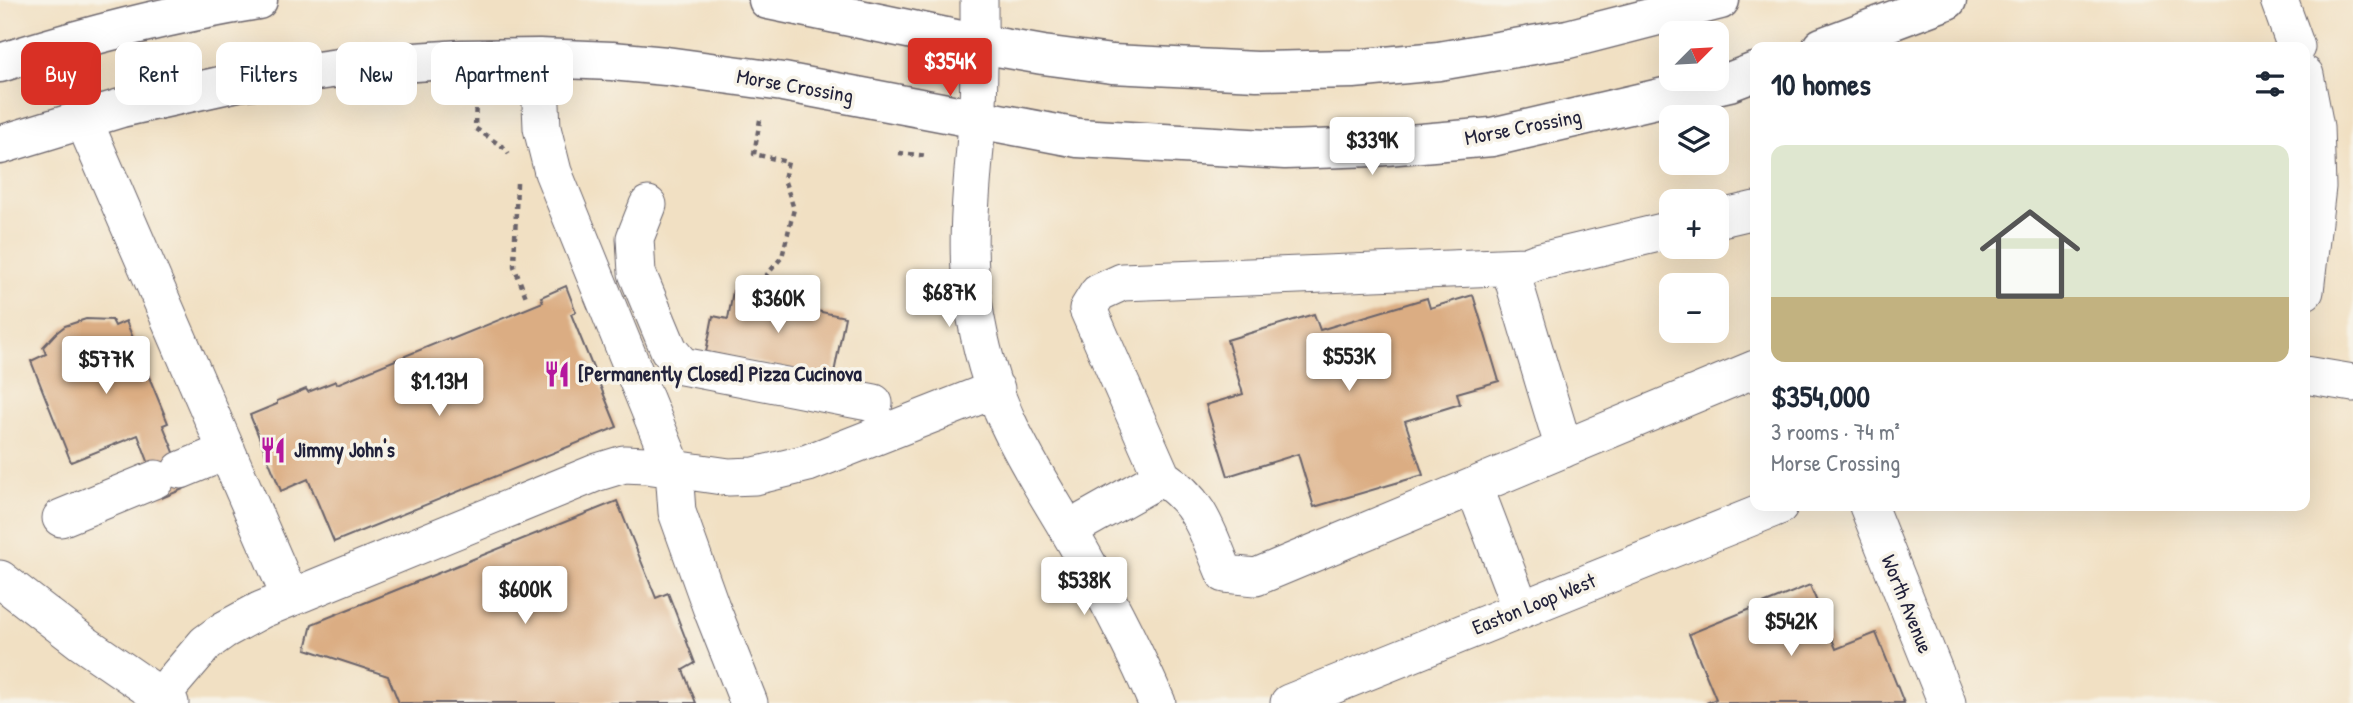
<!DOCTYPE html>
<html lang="en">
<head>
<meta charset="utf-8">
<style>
	body { margin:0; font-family:"Patrick Hand",sans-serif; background:#f2f2f3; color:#1f2937; height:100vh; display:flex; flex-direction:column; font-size:26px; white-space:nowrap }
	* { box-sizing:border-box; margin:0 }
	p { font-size:23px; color:#747a83 }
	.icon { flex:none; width:38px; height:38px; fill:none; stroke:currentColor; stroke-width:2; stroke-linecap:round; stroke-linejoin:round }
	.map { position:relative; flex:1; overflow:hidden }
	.drawer { position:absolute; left:1750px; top:42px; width:560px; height:469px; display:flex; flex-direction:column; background:#fff; border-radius:14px; box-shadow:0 7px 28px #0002 }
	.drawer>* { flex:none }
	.top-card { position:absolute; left:21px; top:42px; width:665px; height:63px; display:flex; gap:14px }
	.needle { width:46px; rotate:66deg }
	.controls { position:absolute; left:1659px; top:21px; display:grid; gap:14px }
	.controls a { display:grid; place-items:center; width:70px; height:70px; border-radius:14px; background:#fff; box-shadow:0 7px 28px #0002; font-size:35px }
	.price { position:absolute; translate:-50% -60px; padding:0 16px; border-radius:7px; background:#fff; color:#222; font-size:23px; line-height:46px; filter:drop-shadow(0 2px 4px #0008) }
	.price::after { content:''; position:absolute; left:50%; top:42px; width:21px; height:16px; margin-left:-10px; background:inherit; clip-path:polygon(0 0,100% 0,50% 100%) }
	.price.current { background:#d93025; color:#fff }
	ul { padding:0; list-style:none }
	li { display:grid; align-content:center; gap:14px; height:371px; padding:0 21px }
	li span { display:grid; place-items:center; height:217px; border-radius:14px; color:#555 }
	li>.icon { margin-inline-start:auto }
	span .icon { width:126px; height:126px; fill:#fffc; stroke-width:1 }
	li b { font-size:30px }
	h2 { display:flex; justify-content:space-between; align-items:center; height:84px; padding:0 21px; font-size:30px }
	.pill { padding:0 24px; border-radius:14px; background:#fff; box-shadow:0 7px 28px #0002; font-size:24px; line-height:63px }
	.pill.current { background:#d93025; color:#fff }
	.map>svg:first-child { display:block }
	.building { fill:#dbad83 }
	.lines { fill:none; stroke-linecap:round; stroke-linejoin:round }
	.minor-casing { stroke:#6a646b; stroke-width:39 }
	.major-casing { stroke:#6a646b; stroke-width:41 }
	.path { stroke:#6a646b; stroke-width:4.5; stroke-dasharray:5 5; stroke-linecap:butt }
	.minor { stroke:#fff; stroke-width:37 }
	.major { stroke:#fff; stroke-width:38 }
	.labels { text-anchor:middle; stroke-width:7; stroke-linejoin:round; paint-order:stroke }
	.street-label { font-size:21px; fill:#22223b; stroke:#f7f3e8 }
	.poi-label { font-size:21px; font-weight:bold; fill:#22223b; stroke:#f7f3e8; text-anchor:start }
</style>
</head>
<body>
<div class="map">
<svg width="2353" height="703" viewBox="0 0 2353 703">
	<rect width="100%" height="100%" fill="#f7f3e8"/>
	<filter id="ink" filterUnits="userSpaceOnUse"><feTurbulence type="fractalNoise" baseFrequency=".0143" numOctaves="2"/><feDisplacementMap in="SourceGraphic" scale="14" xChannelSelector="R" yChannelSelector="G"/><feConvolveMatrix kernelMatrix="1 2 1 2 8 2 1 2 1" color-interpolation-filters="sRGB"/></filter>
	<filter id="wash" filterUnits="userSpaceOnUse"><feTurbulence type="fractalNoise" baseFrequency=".00686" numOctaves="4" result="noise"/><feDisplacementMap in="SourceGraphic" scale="28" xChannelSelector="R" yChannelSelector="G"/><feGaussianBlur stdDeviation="1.57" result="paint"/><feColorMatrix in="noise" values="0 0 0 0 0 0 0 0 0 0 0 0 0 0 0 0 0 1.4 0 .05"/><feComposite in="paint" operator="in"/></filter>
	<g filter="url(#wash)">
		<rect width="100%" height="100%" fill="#f1e0c3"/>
		<g id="blocks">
			<!-- building -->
			<path class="building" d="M 566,286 L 576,312 L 571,314 L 617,427 L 334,542 L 308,479 L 281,491 L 250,415 L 277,404 L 277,401 L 306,389 L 308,392 L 336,381 L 337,384 L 449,338 L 450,340 L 543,302 L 541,297 Z
				M 733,291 L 812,307 L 812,310 L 845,317 L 833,378 L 706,352 L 713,316 L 728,319 Z
				M 1473,295 L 1499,381 L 1457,393 L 1460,404 L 1405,421 L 1423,475 L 1314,507 L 1298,454 L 1228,476 L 1206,405 L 1243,394 L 1227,340 L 1314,314 L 1320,330 L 1427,298 L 1430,308 Z
				M 86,319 L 112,320 L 115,326 L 126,321 L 168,423 L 163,425 L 188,487 L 162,498 L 138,435 L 71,462 L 31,361 L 46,354 L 43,347 L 56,333 L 65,326 Z
				M 617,501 L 656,598 L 668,593 L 695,663 L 683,670 L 696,703 L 399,703 L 388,676 L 306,649 L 312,624 Z
				M 1810,585 L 1836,649 L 1876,633 L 1904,703 L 1706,703 L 1716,699 L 1689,634 Z"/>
		</g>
	</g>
	<g filter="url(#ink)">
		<use href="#blocks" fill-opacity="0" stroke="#6a646b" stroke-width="2"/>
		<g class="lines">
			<!-- minor casing -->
			<g class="minor-casing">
				<path id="minor" d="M 979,0 C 979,41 980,81 977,122 C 973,181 964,241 973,301 C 979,341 991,386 1008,423 C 1030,471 1061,515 1086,561 C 1112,607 1136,654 1157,703
					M 2279,0 L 2296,47
					M 539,58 L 542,128 L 553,172 L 674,470 L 677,512 L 711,607 L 749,703
					M 2305,75 L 2315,127 L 2317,187 L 2305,291
					M 83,119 L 290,597
					M 648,205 L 635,238 L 637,273 L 669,350 L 682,366 L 874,403
					M 1717,219 L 1755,210
					M 2305,375 L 2353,383
					M 1564,449 L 1514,282 C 1518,269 1525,266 1537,262 L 1671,230
					M 181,470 L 227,451
					M 1162,477 L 1088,309 L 1098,293 L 1122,282 L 1524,266
					M 1474,486 L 1521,609
					M 1868,506 L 1947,703
					M 61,518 L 156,479
					M 1068,530 L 1162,477 C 1202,504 1207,532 1225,574 L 1256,577 L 1755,369
					M 0,579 L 83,643 L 170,703
					M 160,697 L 206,643 L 224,630 L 261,610 L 598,472 L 624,464 L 646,465 L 729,477 L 755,476 L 808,463 L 996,389
					M 1289,703 L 1779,506"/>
			</g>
			<!-- major casing -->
			<g class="major-casing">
				<path id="major" d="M 768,0 L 980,44 L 1043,55 L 1112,64 L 1257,71 L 1353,69 L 1439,61 L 1568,39 L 1720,0
					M 1822,47 L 1947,0
					M 0,63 C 85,36 170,14 258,0
					M 0,145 L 121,108 L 238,82 L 353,66 L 462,59 L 539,58 L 612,61 L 666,66 L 783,82 L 1078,138 L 1285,150 L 1374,147 L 1492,137 L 1729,82 L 1755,72"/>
			</g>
			<!-- path -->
			<path class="path" d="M 476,99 L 475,128 L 506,149 L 509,154
				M 760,120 L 754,154 L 788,162 L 784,179 L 794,209 L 782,257 L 765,277
				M 899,153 L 928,156
				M 517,183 L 514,266 L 526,297"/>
			<!-- minor -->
			<use href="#minor" class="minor"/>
			<!-- major -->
			<use href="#major" class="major"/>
		</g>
	</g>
	<!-- icons -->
	<defs>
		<g id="restaurant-bare" transform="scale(2.1)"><path d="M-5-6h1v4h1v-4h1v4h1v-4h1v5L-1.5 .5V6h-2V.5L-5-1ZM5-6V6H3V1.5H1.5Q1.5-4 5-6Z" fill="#b5179e" stroke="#f7f3e8" stroke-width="2.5" paint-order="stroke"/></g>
	</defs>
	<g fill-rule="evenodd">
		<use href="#restaurant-bare" x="557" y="374"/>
		<use href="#restaurant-bare" x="273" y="450"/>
	</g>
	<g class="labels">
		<!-- street labels -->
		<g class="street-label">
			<text transform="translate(795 86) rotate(10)" y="7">Morse Crossing</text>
			<text transform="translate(1523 127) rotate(-11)" y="7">Morse Crossing</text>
			<text transform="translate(1534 604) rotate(-22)" y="7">Easton Loop West</text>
			<text transform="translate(1907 604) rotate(68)" y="7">Worth Avenue</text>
		</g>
		<!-- poi labels -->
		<g class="poi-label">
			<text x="578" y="381">[Permanently Closed] Pizza Cucinova</text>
			<text x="294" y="457">Jimmy John's</text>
		</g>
	</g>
</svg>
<div class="controls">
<a><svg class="needle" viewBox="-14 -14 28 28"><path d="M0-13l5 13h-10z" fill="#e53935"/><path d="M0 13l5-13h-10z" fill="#747a83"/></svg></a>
<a><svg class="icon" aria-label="layers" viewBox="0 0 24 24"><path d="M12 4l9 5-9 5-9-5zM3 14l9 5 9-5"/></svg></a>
<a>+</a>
<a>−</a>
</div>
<b class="price current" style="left:950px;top:98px">$354K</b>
<b class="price" style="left:1372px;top:177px">$339K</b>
<b class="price" style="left:949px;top:329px">$687K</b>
<b class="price" style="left:778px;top:335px">$360K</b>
<b class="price" style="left:1349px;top:393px">$553K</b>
<b class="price" style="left:106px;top:396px">$577K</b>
<b class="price" style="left:439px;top:418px">$1.13M</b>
<b class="price" style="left:1084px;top:617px">$538K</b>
<b class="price" style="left:525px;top:626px">$600K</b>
<b class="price" style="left:1791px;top:658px">$542K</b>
<div class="top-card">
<a class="pill current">Buy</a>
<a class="pill">Rent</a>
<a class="pill">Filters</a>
<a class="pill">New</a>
<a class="pill">Apartment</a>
</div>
<section class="drawer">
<h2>10 homes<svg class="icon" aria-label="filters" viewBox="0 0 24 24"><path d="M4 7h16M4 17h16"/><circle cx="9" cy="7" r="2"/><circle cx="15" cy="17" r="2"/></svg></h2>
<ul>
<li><span style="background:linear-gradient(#dfe7d0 70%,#c2b280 0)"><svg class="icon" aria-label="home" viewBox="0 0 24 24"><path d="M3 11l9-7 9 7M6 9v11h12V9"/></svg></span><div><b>$354,000</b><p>3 rooms · 74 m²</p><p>Morse Crossing</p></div></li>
</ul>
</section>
</div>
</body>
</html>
